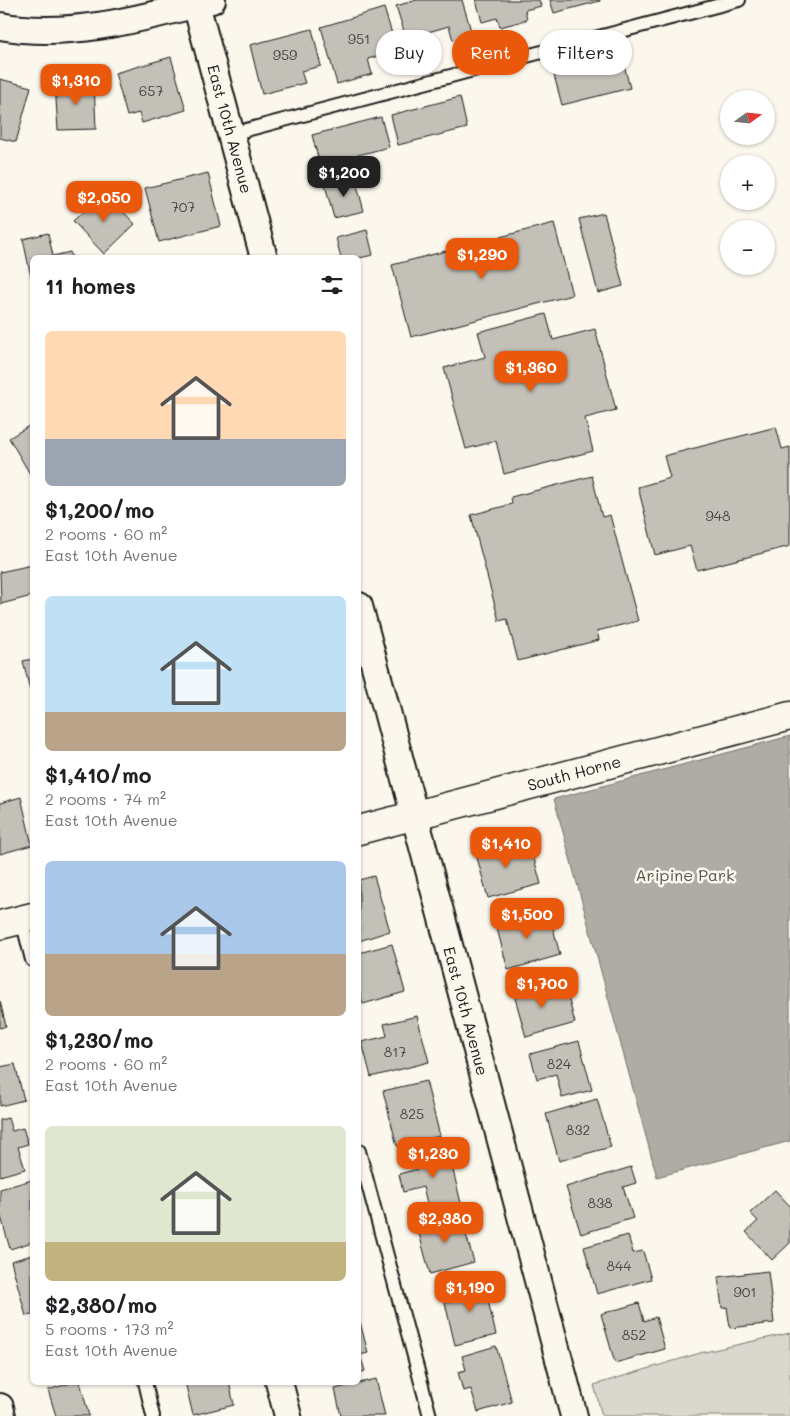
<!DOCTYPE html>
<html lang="en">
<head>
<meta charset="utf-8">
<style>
	body { margin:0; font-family:Mali,sans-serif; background:#f6f6f6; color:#202124; height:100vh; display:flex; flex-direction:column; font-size:19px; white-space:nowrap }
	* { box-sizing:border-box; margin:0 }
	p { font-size:16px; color:#757577 }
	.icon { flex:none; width:28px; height:28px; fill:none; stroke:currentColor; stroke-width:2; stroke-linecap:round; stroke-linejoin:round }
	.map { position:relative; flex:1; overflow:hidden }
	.panel { position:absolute; left:30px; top:255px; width:331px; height:1130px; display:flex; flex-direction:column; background:#fff; border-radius:8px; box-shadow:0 1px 4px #0004 }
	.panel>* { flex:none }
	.top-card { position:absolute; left:376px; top:30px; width:339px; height:45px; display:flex; gap:10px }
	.needle { width:32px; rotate:75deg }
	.tools { position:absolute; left:720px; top:90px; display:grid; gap:10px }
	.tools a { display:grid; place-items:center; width:55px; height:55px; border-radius:50%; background:#fff; box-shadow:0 1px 4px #0004; font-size:25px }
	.price { position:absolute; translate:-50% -42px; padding:0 11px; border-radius:10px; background:#ea580c; color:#fff; font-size:16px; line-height:32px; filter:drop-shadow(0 1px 2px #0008) }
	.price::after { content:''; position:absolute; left:50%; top:30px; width:15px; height:11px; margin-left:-8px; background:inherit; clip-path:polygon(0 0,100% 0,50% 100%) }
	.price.active { background:#222; color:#fff }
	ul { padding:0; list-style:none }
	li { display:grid; align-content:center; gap:10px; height:265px; padding:0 15px }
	li span { display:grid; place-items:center; height:155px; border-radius:8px; color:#555 }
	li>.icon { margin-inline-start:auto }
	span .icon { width:90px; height:90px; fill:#fffc; stroke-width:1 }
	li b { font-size:21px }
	h2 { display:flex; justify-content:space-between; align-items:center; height:60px; padding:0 15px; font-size:21px }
	.tag { padding:0 18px; border-radius:22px; background:#fff; box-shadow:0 1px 4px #0004; font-size:18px; line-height:45px }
	.tag.active { background:#ea580c; color:#fff }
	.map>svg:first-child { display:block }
	.green { fill:#dad7ce; stroke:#7b7a75 }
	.water { fill:#afaca5; stroke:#74726e }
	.building { fill:#c3c0b8; stroke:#1c1c1c }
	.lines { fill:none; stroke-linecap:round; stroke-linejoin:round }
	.lane-casing { stroke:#1c1c1c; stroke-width:16 }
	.street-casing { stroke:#1c1c1c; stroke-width:30 }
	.secondary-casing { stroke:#1c1c1c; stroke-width:31 }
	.lane { stroke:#fbf7ec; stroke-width:12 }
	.street { stroke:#fbf7ec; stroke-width:26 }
	.secondary { stroke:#fbf7ec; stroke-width:28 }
	.labels { text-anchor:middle; stroke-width:5; stroke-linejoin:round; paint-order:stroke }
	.number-label { font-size:14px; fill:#464543 }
	.street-label { font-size:16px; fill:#1c1c1c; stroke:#fbf7ec }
	.park-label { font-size:16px; fill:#555451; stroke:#fbf7ec }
</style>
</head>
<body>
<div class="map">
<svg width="790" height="1416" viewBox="0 0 790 1416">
	<rect width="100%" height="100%" fill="#fbf7ec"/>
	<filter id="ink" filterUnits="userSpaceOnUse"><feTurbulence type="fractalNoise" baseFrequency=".02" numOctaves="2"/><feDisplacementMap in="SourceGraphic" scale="10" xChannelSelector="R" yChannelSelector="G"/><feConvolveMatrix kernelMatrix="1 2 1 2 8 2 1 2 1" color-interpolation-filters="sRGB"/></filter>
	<g filter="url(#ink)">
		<!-- green -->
		<path class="green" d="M 790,1333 L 790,1416 L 602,1416 L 594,1385 L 700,1353 Z"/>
		<!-- water -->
		<path class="water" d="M 790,736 L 790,1141 L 657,1177 L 554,799 Z"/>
		<!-- building -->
		<path class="building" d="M 417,0 L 462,0 L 472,34 L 453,40 L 449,26 L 428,32 L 430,41 L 409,47 L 396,6 Z
			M 476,0 L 539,0 L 541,6 L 525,10 L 527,20 L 500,27 L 497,18 L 482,22 Z
			M 550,0 L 600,0 L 600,1 L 554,13 Z
			M 384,8 L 397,50 L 368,59 L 372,74 L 337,84 L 321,27 Z
			M 312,29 L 321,66 L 301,71 L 305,83 L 262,94 L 250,45 Z
			M 171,57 L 186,110 L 142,123 L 139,113 L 127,116 L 115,73 Z
			M 622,57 L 630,88 L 562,105 L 554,75 Z
			M 0,79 L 31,87 L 16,142 L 0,138 Z
			M 94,82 L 96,129 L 58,130 L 55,84 Z
			M 460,97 L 467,128 L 398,145 L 391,115 Z
			M 381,117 L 389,147 L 320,165 L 312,135 Z
			M 208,173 L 221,226 L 159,242 L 145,188 Z
			M 355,178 L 364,211 L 334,218 L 325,185 Z
			M 104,192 L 135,224 L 104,254 L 73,221 Z
			M 604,213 L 623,286 L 598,293 L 579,219 Z
			M 554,223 L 572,295 L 411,337 L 392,265 Z
			M 367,230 L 373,255 L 359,258 L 341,258 L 336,238 Z
			M 48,233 L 53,256 L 70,252 L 72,258 L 32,258 L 32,282 L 23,239 Z
			M 546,314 L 553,340 L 595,329 L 616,410 L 585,418 L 593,451 L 504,474 L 496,441 L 466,449 L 444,368 L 485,357 L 478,332 Z
			M 32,424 L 32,472 L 30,474 L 9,438 Z
			M 776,427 L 782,449 L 790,447 L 790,546 L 697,570 L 690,546 L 655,555 L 638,487 L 670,478 L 664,456 Z
			M 592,476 L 602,517 L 610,515 L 638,621 L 597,631 L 599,640 L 518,661 L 507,619 L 499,621 L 471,515 L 512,504 L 511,497 Z
			M 32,565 L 32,596 L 1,604 L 0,572 Z
			M 32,659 L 32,698 L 23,661 Z
			M 21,797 L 32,845 L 0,854 L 0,803 Z
			M 517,839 L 521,858 L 533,855 L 541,884 L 488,898 L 475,850 Z
			M 374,876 L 390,931 L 359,941 L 359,880 Z
			M 522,913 L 525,923 L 550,916 L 560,955 L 508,970 L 495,921 Z
			M 392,944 L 405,992 L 363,1004 L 359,989 L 359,970 L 361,969 L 359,953 Z
			M 541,979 L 546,998 L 567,993 L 575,1023 L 526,1037 L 512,987 Z
			M 0,1001 L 6,1026 L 0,1028 Z
			M 417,1016 L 429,1062 L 371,1077 L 362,1042 L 387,1036 L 384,1024 Z
			M 579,1041 L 592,1090 L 562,1098 L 556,1074 L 537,1079 L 530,1054 Z
			M 15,1064 L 24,1100 L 0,1106 L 0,1067 Z
			M 426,1081 L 440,1136 L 397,1146 L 383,1091 Z
			M 597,1099 L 611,1147 L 559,1161 L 546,1114 Z
			M 8,1118 L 12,1131 L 23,1128 L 28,1144 L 18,1147 L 25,1169 L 0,1176 L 0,1120 Z
			M 447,1146 L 461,1203 L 429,1211 L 423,1187 L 403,1192 L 399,1174 L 418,1169 L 414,1154 Z
			M 631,1167 L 636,1183 L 623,1187 L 633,1218 L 581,1234 L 566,1187 Z
			M 32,1180 L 32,1242 L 10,1249 L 0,1213 L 0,1189 Z
			M 775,1190 L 790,1206 L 790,1243 L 772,1260 L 746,1232 L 758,1221 L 750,1213 Z
			M 460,1214 L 474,1262 L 430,1274 L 417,1226 Z
			M 628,1235 L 633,1253 L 643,1251 L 651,1279 L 597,1294 L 584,1247 Z
			M 32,1255 L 32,1315 L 26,1316 L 11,1261 Z
			M 768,1271 L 774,1323 L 730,1328 L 727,1307 L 722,1308 L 718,1277 Z
			M 483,1279 L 496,1335 L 455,1345 L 445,1303 L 454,1301 L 450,1287 Z
			M 639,1303 L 644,1321 L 656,1317 L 665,1349 L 615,1363 L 601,1314 Z
			M 359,1318 L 368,1353 L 360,1355 L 365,1371 L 359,1373 Z
			M 496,1346 L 512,1402 L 478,1412 L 471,1389 L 463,1391 L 458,1372 L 466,1370 L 462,1356 Z
			M 376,1379 L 385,1416 L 341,1416 L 335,1389 Z
			M 74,1382 L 80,1382 L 89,1416 L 56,1416 L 48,1390 Z
			M 185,1382 L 229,1382 L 234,1405 L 193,1415 Z"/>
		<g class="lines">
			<!-- lane casing -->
			<g class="lane-casing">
				<path id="lane" d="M 231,134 L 739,0
					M 22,920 L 32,960
					M 359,1151 L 430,1416
					M 145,1382 L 153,1416"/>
			</g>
			<!-- street casing -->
			<g class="street-casing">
				<path id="street" d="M 195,0 L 264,258
					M 0,26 C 71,39 143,18 212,0
					M 359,606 L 574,1416
					M 279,1382 L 288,1416
					M 0,1407 L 2,1416"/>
			</g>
			<!-- secondary casing -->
			<g class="secondary-casing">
				<path id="secondary" d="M 359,830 L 790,716
					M 0,925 L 32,917"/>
			</g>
			<!-- lane -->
			<use href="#lane" class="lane"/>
			<!-- street -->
			<use href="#street" class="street"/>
			<!-- secondary -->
			<use href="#secondary" class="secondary"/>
		</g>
	</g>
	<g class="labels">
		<!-- number labels -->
		<g class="number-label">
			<text x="359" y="44">951</text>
			<text x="285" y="60">959</text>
			<text x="151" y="96">657</text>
			<text x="183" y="212">707</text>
			<text x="718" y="521">948</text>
			<text x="395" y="1057">817</text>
			<text x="559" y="1069">824</text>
			<text x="412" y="1119">825</text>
			<text x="578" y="1135">832</text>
			<text x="600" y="1208">838</text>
			<text x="619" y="1271">844</text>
			<text x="745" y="1297">901</text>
			<text x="634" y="1340">852</text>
		</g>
		<!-- street labels -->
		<g class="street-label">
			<text transform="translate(230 129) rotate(75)" y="6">East 10th Avenue</text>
			<text transform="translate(574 773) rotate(-15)" y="6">South Horne</text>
			<text transform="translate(466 1011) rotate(75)" y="6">East 10th Avenue</text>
		</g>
		<!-- park labels -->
		<g class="park-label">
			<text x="685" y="881">Aripine Park</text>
		</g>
	</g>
</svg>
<div class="tools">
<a><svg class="needle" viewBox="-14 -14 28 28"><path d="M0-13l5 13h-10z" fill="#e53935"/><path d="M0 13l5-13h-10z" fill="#757577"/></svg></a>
<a>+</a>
<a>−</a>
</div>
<b class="price" style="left:76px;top:106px">$1,310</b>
<b class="price active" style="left:344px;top:198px">$1,200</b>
<b class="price" style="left:104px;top:223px">$2,050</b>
<b class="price" style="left:482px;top:280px">$1,290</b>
<b class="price" style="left:531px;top:393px">$1,360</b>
<b class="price" style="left:506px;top:869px">$1,410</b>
<b class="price" style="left:527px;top:940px">$1,500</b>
<b class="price" style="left:542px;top:1009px">$1,700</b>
<b class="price" style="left:433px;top:1179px">$1,230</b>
<b class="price" style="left:445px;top:1244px">$2,380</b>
<b class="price" style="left:470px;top:1313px">$1,190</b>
<div class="top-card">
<a class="tag">Buy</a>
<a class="tag active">Rent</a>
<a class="tag">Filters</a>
</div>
<section class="panel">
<h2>11 homes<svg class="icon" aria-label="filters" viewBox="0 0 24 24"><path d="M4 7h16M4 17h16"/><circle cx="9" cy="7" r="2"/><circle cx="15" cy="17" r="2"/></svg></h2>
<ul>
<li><span style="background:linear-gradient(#ffd9b3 70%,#9aa5b1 0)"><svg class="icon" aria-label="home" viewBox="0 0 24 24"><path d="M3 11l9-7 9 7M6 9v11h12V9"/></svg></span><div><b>$1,200/mo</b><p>2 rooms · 60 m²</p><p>East 10th Avenue</p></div></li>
<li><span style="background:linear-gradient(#bfe0f5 75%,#b9a48a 0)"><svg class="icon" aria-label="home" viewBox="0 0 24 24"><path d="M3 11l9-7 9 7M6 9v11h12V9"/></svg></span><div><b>$1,410/mo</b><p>2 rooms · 74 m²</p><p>East 10th Avenue</p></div></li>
<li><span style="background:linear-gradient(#a9c7e8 60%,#b9a48a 0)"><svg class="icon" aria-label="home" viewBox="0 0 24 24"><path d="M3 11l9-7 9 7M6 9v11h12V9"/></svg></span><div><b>$1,230/mo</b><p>2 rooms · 60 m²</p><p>East 10th Avenue</p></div></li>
<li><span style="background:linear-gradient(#dfe7d0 75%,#c2b280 0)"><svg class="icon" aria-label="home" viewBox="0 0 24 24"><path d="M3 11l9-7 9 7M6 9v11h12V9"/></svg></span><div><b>$2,380/mo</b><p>5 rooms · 173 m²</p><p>East 10th Avenue</p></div></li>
</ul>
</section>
</div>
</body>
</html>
